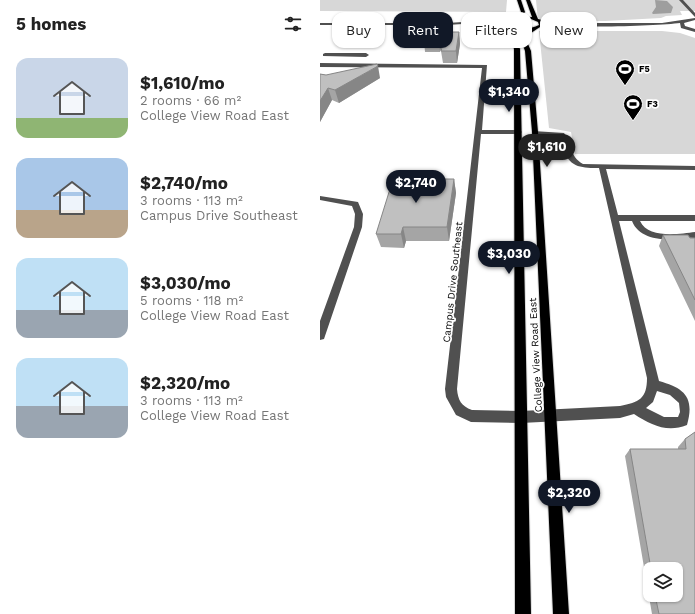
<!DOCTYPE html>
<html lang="en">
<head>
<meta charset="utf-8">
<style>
	body { margin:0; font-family:"Work Sans",sans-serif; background:#f6f6f6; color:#222; height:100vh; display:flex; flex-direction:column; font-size:15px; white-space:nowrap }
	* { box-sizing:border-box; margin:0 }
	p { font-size:13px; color:#767676 }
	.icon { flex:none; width:22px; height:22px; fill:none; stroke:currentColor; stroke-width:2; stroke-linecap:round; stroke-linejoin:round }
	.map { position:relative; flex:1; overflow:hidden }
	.details { display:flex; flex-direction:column; background:#fff; width:320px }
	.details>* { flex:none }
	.hud { position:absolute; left:12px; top:12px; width:303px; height:36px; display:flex; gap:8px }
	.controls { position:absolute; left:323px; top:562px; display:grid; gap:8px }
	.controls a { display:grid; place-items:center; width:40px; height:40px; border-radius:8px; background:#fff; box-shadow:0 1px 3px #0004; font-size:20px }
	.price { position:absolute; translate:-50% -34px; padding:0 9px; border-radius:14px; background:#111827; color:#fff; font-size:13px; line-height:26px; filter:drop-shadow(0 1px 2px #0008) }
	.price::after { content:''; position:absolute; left:50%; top:24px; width:12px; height:9px; margin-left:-6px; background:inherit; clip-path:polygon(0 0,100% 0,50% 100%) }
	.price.on { background:#222; color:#fff }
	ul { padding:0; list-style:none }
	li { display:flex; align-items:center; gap:12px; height:100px; padding:0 16px }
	li span { display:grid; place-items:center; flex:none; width:112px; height:80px; border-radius:12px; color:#555 }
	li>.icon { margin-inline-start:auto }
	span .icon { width:48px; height:48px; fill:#fffc; stroke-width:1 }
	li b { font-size:17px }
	h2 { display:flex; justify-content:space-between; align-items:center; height:48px; padding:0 16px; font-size:17px }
	.chip { padding:0 14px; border-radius:12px; background:#fff; box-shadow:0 1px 3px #0004; font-size:14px; line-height:36px }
	.chip.on { background:#111827; color:#fff }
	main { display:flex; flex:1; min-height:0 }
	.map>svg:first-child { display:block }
	.green { fill:#d7d7d7 }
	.water { fill:#9e9e9e }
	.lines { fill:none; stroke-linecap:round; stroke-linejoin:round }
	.major-casing { stroke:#dbdbdb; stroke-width:2 }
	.minor { fill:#505050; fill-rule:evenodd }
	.major { fill:#000; fill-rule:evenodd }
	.wall { fill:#a5a5a5; fill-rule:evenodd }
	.shaded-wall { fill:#868686 }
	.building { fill:#c0c0c0; stroke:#868686 }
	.labels { text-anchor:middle; stroke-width:3.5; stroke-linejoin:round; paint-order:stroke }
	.far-poi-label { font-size:9px; font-weight:bold; fill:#000; stroke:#fff; text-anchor:start }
	.street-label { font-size:10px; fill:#000; stroke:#fff }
</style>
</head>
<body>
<main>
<section class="details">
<h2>5 homes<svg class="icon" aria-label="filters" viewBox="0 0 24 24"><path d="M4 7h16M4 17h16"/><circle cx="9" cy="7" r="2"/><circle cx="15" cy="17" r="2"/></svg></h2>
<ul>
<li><span style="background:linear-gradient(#c9d6e8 75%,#8fb573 0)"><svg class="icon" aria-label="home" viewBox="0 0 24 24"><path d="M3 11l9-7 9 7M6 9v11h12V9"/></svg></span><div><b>$1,610/mo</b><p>2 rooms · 66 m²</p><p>College View Road East</p></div></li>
<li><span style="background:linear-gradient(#a9c7e8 65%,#b9a48a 0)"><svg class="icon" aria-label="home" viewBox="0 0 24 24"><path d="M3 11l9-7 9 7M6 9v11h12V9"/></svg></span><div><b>$2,740/mo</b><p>3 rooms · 113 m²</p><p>Campus Drive Southeast</p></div></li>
<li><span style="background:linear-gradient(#bfe0f5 65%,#9aa5b1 0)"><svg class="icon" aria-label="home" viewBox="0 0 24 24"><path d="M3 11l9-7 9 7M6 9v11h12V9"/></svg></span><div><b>$3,030/mo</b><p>5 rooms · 118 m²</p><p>College View Road East</p></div></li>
<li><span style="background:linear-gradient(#bfe0f5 60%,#9aa5b1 0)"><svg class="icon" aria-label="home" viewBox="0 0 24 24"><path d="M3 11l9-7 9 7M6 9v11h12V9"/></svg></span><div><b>$2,320/mo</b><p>3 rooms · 113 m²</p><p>College View Road East</p></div></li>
</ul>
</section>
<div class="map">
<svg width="375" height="614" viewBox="0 0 375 614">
	<rect width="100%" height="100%" fill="#fff"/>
	<!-- green -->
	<path class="green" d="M 0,0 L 187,0 L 186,12 L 0,11 Z
		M 216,0 L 375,0 L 375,11 L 360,11 L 362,15 L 346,16 L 341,18 L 285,21 L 218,21 Z
		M 219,31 L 342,31 L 360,33 L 375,38 L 375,154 L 255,154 L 251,132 L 229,128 Z"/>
	<!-- water -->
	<path class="water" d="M 335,0 L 347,1 L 353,7 L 351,13 L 333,14 L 332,13 L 336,7 Z"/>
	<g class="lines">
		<!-- major casing -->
		<g class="major-casing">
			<path id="major" d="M 197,0 L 201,0 L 205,12 L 201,17 L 212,17 L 206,0 L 210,0 L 218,19 L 222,20 L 223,25 L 205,37 L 211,51 L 218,132 L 249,614 L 233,614 L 212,132 L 205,51 L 200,37 L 207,31 L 193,30 L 200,49 L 211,614 L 195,614 L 194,49 L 189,33 L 189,28 L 186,26 L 185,22 L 195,17 L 201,12 ZM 198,19 L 211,19 L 218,22 L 219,25 C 209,30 200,29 190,25 L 189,23 Z"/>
		</g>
		<!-- minor -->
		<path class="minor" d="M 359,0 L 363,0 L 375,13 L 375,17 Z
			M 375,18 L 375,20 L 364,23 L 365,26 L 375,29 L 375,32 L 361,28 L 360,23 C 338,26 234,30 218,21 L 220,20 L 240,23 L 342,23 Z
			M 190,19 L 192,21 L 127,25 L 0,25 L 0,23 L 127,23 Z
			M 5,53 L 46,53 L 49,55 L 46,57 L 3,56 L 3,54 Z
			M 0,63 L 167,65 L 162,130 L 199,130 L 202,132 L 199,134 L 161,134 L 137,389 C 138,400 141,406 152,410 L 201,411 L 300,406 C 319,402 327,399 327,378 L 279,168 C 264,168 249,168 245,151 C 243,146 243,141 240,136 L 215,134 L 213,133 L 213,131 L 244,133 C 253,145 249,156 263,164 L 375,166 L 375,170 L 286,169 L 298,215 L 375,215 L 375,221 L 320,221 C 328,239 359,234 375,232 L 375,238 C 355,240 321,244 312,221 L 299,221 L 339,381 C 364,388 375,397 367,425 C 347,433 331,425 314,414 L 300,418 L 201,423 L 151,422 L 136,415 L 126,397 L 125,389 L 162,68 L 0,67 ZM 337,391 L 350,395 L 359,403 L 360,412 L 358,417 L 344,417 L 326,408 L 333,402 Z
			M 0,196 L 38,202 L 43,214 L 42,227 L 5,336 L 4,339 L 0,340 L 0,321 L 34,227 L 35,214 L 32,206 L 0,200 Z"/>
		<!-- major -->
		<use href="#major" class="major"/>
	</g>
	<!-- wall -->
	<path class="wall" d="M 125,30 L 120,52 L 105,52 L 104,40 Z
		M 139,32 L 140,44 L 137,63 L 123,63 L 121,51 Z
		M 0,74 L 6,75 L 60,78 L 19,103 L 12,100 L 0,122 Z
		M 99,179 L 134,179 L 136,193 L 129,241 L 86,241 L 84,248 L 61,247 L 56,234 Z
		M 343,235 L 375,238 L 375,321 L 339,246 Z
		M 375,432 L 375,614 L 332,614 L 305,456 L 310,449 L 358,449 L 358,447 L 365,439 ZM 330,569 L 356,569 L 356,595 L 330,595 Z"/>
	<!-- shaded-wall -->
	<path class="shaded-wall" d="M 124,19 L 125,30 L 120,52 L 119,40 Z
		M 139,32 L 140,44 L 137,63 L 136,51 Z
		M 58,66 L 60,78 L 19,103 L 15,90 Z
		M 8,88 L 12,100 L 0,122 L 0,101 Z
		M 134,179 L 136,193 L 129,241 L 127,227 Z
		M 83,227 L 86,241 L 84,248 L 81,234 Z"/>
	<!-- building -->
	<path class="building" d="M 110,19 L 124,19 L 119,40 L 104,40 Z
		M 126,32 L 139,32 L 136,51 L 121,51 Z
		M 57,64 L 58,66 L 15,90 L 8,88 L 0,101 L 0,74 L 6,75 Z
		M 74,176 L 98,176 L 98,179 L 134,179 L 127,227 L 83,227 L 81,234 L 56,234 Z
		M 343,235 L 368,235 L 370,238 L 375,238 L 375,300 Z
		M 375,432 L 375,614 L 339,614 L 335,595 L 356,595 L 356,569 L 331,569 L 310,449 L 366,449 L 365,439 Z"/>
	<!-- icons -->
	<defs>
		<g id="stadium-pin" transform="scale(1)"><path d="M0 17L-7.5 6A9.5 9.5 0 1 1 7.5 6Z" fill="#000" stroke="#fff"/><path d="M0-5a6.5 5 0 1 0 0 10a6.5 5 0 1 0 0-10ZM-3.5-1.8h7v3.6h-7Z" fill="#fff"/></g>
	</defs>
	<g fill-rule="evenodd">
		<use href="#stadium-pin" x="305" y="69"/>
		<use href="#stadium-pin" x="313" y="104"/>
	</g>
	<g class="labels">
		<!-- far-poi labels -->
		<g class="far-poi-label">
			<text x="319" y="72">F5</text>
			<text x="327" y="107">F3</text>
		</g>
		<!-- street labels -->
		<g class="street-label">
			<text transform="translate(132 282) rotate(-84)" y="4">Campus Drive Southeast</text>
			<text transform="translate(215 355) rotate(-93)" y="4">College View Road East</text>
		</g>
	</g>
</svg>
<div class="controls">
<a><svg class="icon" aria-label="layers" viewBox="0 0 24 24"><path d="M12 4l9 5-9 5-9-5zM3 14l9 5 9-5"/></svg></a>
</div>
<b class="price" style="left:189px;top:113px">$1,340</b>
<b class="price on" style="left:227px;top:168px">$1,610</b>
<b class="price" style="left:96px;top:204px">$2,740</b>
<b class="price" style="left:189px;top:275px">$3,030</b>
<b class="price" style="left:249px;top:514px">$2,320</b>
<div class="hud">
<a class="chip">Buy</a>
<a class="chip on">Rent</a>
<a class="chip">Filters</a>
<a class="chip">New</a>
</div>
</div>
</main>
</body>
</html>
